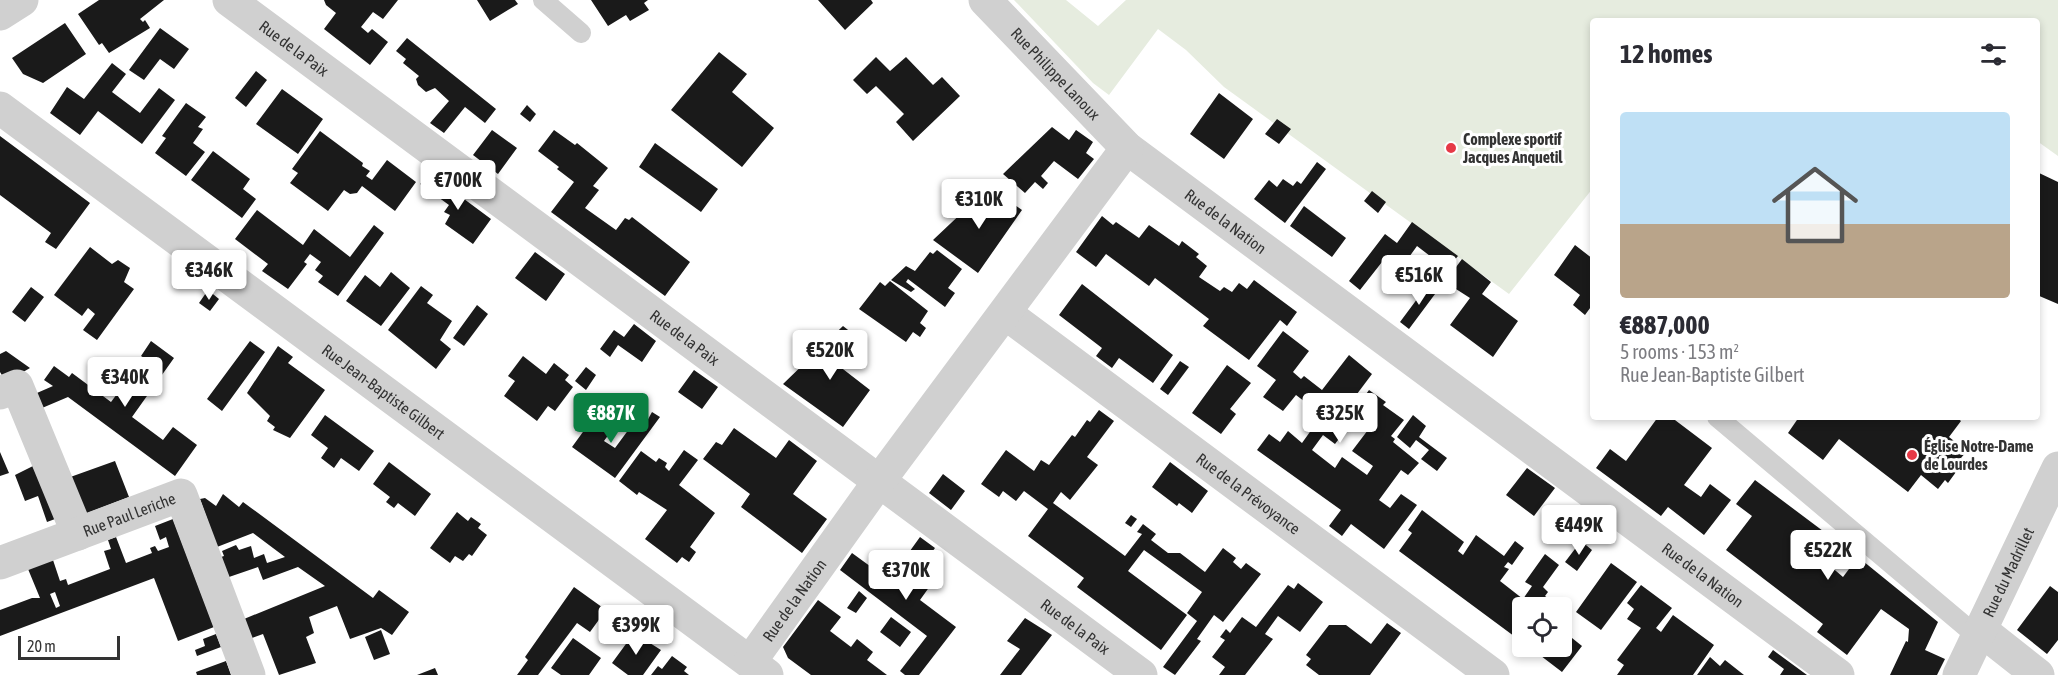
<!DOCTYPE html>
<html lang="en">
<head>
<meta charset="utf-8">
<style>
	body { margin:0; font-family:"Asap Condensed",sans-serif; background:#f2f2f3; color:#2b2b33; height:100vh; display:flex; flex-direction:column; font-size:22px; white-space:nowrap }
	* { box-sizing:border-box; margin:0 }
	p { font-size:20px; color:#7c7c81 }
	.icon { flex:none; width:33px; height:33px; fill:none; stroke:currentColor; stroke-width:2; stroke-linecap:round; stroke-linejoin:round }
	.map { position:relative; flex:1; overflow:hidden }
	.sheet { position:absolute; left:1590px; top:18px; width:450px; height:402px; display:flex; flex-direction:column; background:#fff; border-radius:6px; box-shadow:0 3px 9px #0003 }
	.sheet>* { flex:none }
	.buttons { position:absolute; left:1512px; top:597px; display:grid; gap:12px }
	.buttons a { display:grid; place-items:center; width:60px; height:60px; border-radius:6px; background:#fff; box-shadow:0 3px 9px #0003; font-size:30px }
	.scale { position:absolute; left:18px; bottom:15px; width:102px; box-sizing:border-box; padding-left:6px; border:3px solid #333; border-top:0; font-size:16px; line-height:21px; white-space:nowrap; color:#333; -webkit-text-stroke:4px #fff; paint-order:stroke }
	.price { position:absolute; translate:-50% -51px; padding:0 14px; border-radius:6px; background:#fff; color:#222; font-size:20px; line-height:39px; filter:drop-shadow(0 2px 3px #0008) }
	.price::after { content:''; position:absolute; left:50%; top:36px; width:18px; height:14px; margin-left:-9px; background:inherit; clip-path:polygon(0 0,100% 0,50% 100%) }
	.price.current { background:#0b8043; color:#fff }
	ul { padding:0; list-style:none }
	li { display:grid; align-content:center; gap:12px; height:318px; padding:0 30px }
	li+li { border-top:2px solid #e1e1e2 }
	li span { display:grid; place-items:center; height:186px; border-radius:6px; color:#555 }
	li>.icon { margin-inline-start:auto }
	span .icon { width:108px; height:108px; fill:#fffc; stroke-width:1 }
	li b { font-size:26px }
	h2 { display:flex; justify-content:space-between; align-items:center; height:72px; padding:0 30px; font-size:26px }
	.map>svg:first-child { display:block }
	.green { fill:#e6ecdf }
	.building { fill:#1a1a1a; fill-rule:evenodd }
	.lines { fill:none; stroke-linecap:round; stroke-linejoin:round }
	.service { stroke:#d0d0d0; stroke-width:20 }
	.minor { stroke:#d0d0d0; stroke-width:33 }
	.tertiary { stroke:#d0d0d0; stroke-width:33 }
	.poi-dot { fill:#e63946; stroke:#fff; stroke-width:2 }
	.labels { text-anchor:middle; stroke-width:6; stroke-linejoin:round; paint-order:stroke }
	.street-label { font-size:16px; fill:#333; stroke:#fff }
	.poi-label { font-size:16px; font-weight:bold; fill:#333; stroke:#fff; text-anchor:start }
</style>
</head>
<body>
<div class="map">
<svg width="2058" height="675" viewBox="0 0 2058 675">
	<rect width="100%" height="100%" fill="#fff"/>
	<!-- green -->
	<path class="green" d="M 1014,0 L 1066,0 L 1098,26 L 1126,0 L 2058,0 L 2058,156 L 2037,141 L 2037,21 L 1593,21 L 1593,188 L 1509,294 L 1224,87 L 1186,50 L 1158,29 L 1109,95 L 1093,83 Z"/>
	<!-- building -->
	<path class="building" d="M 99,0 L 164,0 L 140,19 L 143,22 L 145,20 L 150,28 L 109,53 L 102,43 L 99,45 L 78,14 Z
		M 324,0 L 398,0 L 383,19 L 373,12 L 361,27 L 368,33 L 372,29 L 388,42 L 370,65 L 324,29 L 336,13 L 326,5 Z
		M 477,0 L 515,0 L 518,4 L 490,21 Z
		M 591,0 L 648,0 L 644,3 L 649,10 L 630,21 L 626,15 L 608,26 Z
		M 818,0 L 871,0 L 873,3 L 845,30 Z
		M 65,23 L 86,54 L 43,83 L 23,74 L 12,58 Z
		M 160,28 L 189,49 L 174,69 L 160,59 L 144,80 L 129,70 Z
		M 407,38 L 496,109 L 485,123 L 465,107 L 444,133 L 430,123 L 449,101 L 435,88 L 426,92 L 418,85 L 416,79 L 419,76 L 403,63 L 406,59 L 396,51 Z
		M 719,52 L 747,74 L 732,92 L 774,128 L 742,167 L 671,110 Z
		M 876,57 L 890,71 L 906,57 L 933,85 L 942,77 L 960,96 L 913,141 L 896,122 L 904,114 L 876,86 L 867,94 L 853,80 Z
		M 112,63 L 126,74 L 112,92 L 140,113 L 159,88 L 175,100 L 142,144 L 98,111 L 80,135 L 50,113 L 67,87 L 84,99 Z
		M 256,71 L 267,80 L 246,107 L 235,98 Z
		M 282,89 L 323,119 L 298,154 L 256,124 Z
		M 1219,93 L 1253,119 L 1224,159 L 1190,134 Z
		M 186,103 L 206,117 L 198,127 L 203,129 L 193,143 L 205,152 L 186,176 L 155,153 L 166,138 L 162,136 Z
		M 527,105 L 536,114 L 530,122 L 520,114 Z
		M 1277,119 L 1291,129 L 1279,144 L 1265,134 Z
		M 1052,127 L 1069,140 L 1076,130 L 1093,142 L 1086,153 L 1094,159 L 1078,179 L 1054,161 L 1041,176 L 1048,183 L 1043,189 L 1035,182 L 1025,193 L 1003,174 Z
		M 492,130 L 517,148 L 498,174 L 473,155 Z
		M 554,130 L 575,145 L 577,143 L 608,168 L 593,186 L 599,190 L 585,208 L 616,230 L 625,218 L 629,220 L 632,217 L 690,262 L 665,296 L 551,212 L 574,182 L 557,169 L 559,167 L 538,151 Z
		M 320,131 L 363,163 L 362,166 L 370,171 L 366,176 L 372,180 L 387,160 L 416,182 L 395,211 L 362,186 L 357,193 L 350,194 L 344,190 L 328,211 L 290,183 L 298,173 L 292,169 Z
		M 0,136 L 90,203 L 56,249 L 45,242 L 51,233 L 0,195 Z
		M 655,143 L 718,189 L 701,212 L 639,167 Z
		M 213,151 L 250,179 L 243,189 L 256,199 L 242,218 L 191,180 Z
		M 1317,162 L 1326,169 L 1285,223 L 1254,199 L 1269,180 L 1277,187 L 1283,179 L 1293,186 L 1297,181 L 1301,184 Z
		M 2037,172 L 2058,182 L 2058,304 L 2037,295 Z
		M 429,173 L 491,219 L 473,244 L 445,224 L 450,215 L 444,212 L 449,205 L 420,184 Z
		M 986,190 L 998,199 L 1002,196 L 1022,210 L 978,273 L 933,240 Z
		M 1372,191 L 1386,202 L 1378,213 L 1364,201 Z
		M 1304,206 L 1346,238 L 1332,257 L 1290,226 Z
		M 257,210 L 303,245 L 314,229 L 350,257 L 374,225 L 384,233 L 338,296 L 318,282 L 323,276 L 315,270 L 321,262 L 310,254 L 304,262 L 307,264 L 288,289 L 262,271 L 268,264 L 235,239 Z
		M 1102,216 L 1113,225 L 1116,222 L 1139,238 L 1149,225 L 1179,246 L 1182,241 L 1199,254 L 1196,257 L 1207,266 L 1199,277 L 1220,291 L 1224,287 L 1232,292 L 1239,283 L 1247,289 L 1254,280 L 1297,312 L 1287,326 L 1280,320 L 1249,360 L 1203,326 L 1209,319 L 1155,278 L 1149,286 L 1106,254 L 1096,267 L 1076,252 Z
		M 1412,222 L 1458,256 L 1447,269 L 1417,246 L 1397,274 L 1382,262 L 1360,290 L 1349,281 L 1385,234 L 1397,243 Z
		M 1575,245 L 1593,259 L 1593,304 L 1585,315 L 1573,305 L 1580,295 L 1554,275 Z
		M 90,247 L 112,264 L 118,260 L 130,268 L 124,282 L 134,289 L 97,340 L 83,330 L 95,314 L 88,308 L 82,316 L 54,295 Z
		M 937,250 L 962,269 L 948,288 L 955,293 L 945,307 L 908,279 L 906,282 L 915,289 L 911,292 L 891,280 L 906,266 L 915,271 L 930,252 L 933,254 Z
		M 535,252 L 565,274 L 546,301 L 515,278 Z
		M 1462,259 L 1491,282 L 1482,294 L 1518,321 L 1493,357 L 1450,325 L 1470,298 L 1445,282 Z
		M 391,272 L 410,288 L 381,326 L 346,301 L 365,275 L 380,287 Z
		M 890,281 L 928,311 L 920,323 L 926,328 L 920,337 L 913,332 L 906,342 L 859,309 L 880,282 L 885,286 Z
		M 1429,283 L 1438,290 L 1409,329 L 1400,322 Z
		M 1082,284 L 1173,355 L 1153,383 L 1119,358 L 1112,368 L 1096,356 L 1102,348 L 1059,315 Z
		M 421,286 L 433,295 L 427,303 L 452,321 L 440,340 L 451,349 L 436,369 L 388,330 Z
		M 31,287 L 44,297 L 25,322 L 12,312 Z
		M 208,290 L 219,299 L 210,311 L 199,303 Z
		M 477,305 L 488,314 L 464,346 L 453,338 Z
		M 634,324 L 656,341 L 642,362 L 618,345 L 610,357 L 600,349 L 614,330 L 624,337 Z
		M 843,326 L 857,337 L 845,352 L 839,347 L 830,359 L 870,390 L 843,427 L 783,384 Z
		M 1283,331 L 1309,351 L 1293,372 L 1301,379 L 1304,376 L 1322,390 L 1349,355 L 1372,374 L 1345,410 L 1347,411 L 1336,425 L 1344,432 L 1335,444 L 1323,435 L 1312,450 L 1335,468 L 1342,457 L 1367,475 L 1373,466 L 1352,451 L 1371,426 L 1353,412 L 1369,390 L 1386,402 L 1383,405 L 1404,420 L 1391,436 L 1395,439 L 1393,442 L 1419,463 L 1408,475 L 1401,470 L 1379,500 L 1390,508 L 1401,494 L 1417,505 L 1384,549 L 1351,524 L 1342,536 L 1329,526 L 1341,510 L 1257,450 L 1269,434 L 1280,442 L 1288,431 L 1302,443 L 1322,415 L 1296,395 L 1283,411 L 1263,397 L 1276,380 L 1257,366 Z
		M 151,341 L 174,358 L 132,417 L 163,440 L 173,427 L 197,445 L 175,476 L 68,397 L 35,411 L 30,396 L 53,386 L 44,380 L 54,366 L 69,377 L 72,373 L 111,402 L 144,358 L 141,356 Z
		M 250,341 L 265,352 L 222,411 L 207,399 Z
		M 278,346 L 293,357 L 288,363 L 325,390 L 290,438 L 273,430 L 275,427 L 267,421 L 270,416 L 247,393 Z
		M 6,351 L 30,368 L 6,382 L 0,372 L 0,354 Z
		M 523,356 L 546,374 L 554,363 L 569,375 L 565,380 L 573,387 L 555,411 L 548,406 L 537,421 L 504,396 L 515,381 L 508,376 Z
		M 1180,361 L 1189,367 L 1168,395 L 1160,389 Z
		M 1227,365 L 1251,383 L 1230,409 L 1236,414 L 1221,434 L 1192,413 Z
		M 586,367 L 596,375 L 586,390 L 575,381 Z
		M 694,370 L 718,387 L 702,409 L 678,392 Z
		M 1099,410 L 1114,421 L 1087,457 L 1098,465 L 1070,500 L 1061,492 L 1053,503 L 1125,556 L 1142,534 L 1137,532 L 1143,524 L 1156,534 L 1151,540 L 1168,553 L 1180,553 L 1205,572 L 1223,548 L 1236,558 L 1233,562 L 1241,569 L 1246,563 L 1261,574 L 1223,622 L 1214,615 L 1197,639 L 1201,641 L 1175,675 L 1163,667 L 1197,621 L 1187,613 L 1202,592 L 1144,550 L 1128,571 L 1187,615 L 1161,650 L 1077,587 L 1084,578 L 1028,536 L 1048,509 L 1024,491 L 1016,501 L 1003,491 L 999,497 L 981,484 L 1006,450 L 1034,471 L 1041,460 L 1049,465 L 1072,435 L 1075,437 L 1087,420 L 1090,422 Z
		M 652,412 L 660,417 L 615,478 L 572,447 L 596,414 L 614,427 L 604,441 L 615,448 L 632,425 L 641,432 Z
		M 325,415 L 374,451 L 359,471 L 341,458 L 334,468 L 321,458 L 328,448 L 311,435 Z
		M 1413,415 L 1426,426 L 1419,437 L 1447,458 L 1437,471 L 1421,459 L 1429,450 L 1416,440 L 1410,448 L 1397,437 Z
		M 1658,417 L 1671,417 L 1712,448 L 1684,485 L 1701,497 L 1710,484 L 1731,500 L 1704,535 L 1668,507 L 1661,516 L 1596,468 L 1610,449 L 1626,461 Z
		M 1799,417 L 1956,417 L 1961,421 L 1949,437 L 1967,451 L 1961,458 L 1964,461 L 1948,483 L 1945,480 L 1938,489 L 1921,475 L 1908,492 L 1839,439 L 1823,460 L 1788,433 Z
		M 734,428 L 776,458 L 789,440 L 817,461 L 793,494 L 827,519 L 802,553 L 741,507 L 750,494 L 703,459 L 716,442 L 722,445 Z
		M 684,450 L 698,460 L 679,485 L 715,513 L 690,547 L 696,552 L 689,562 L 682,557 L 677,563 L 645,539 L 667,510 L 639,492 L 637,495 L 619,481 L 641,451 L 656,462 L 659,458 L 667,463 L 665,467 L 669,471 Z
		M 0,452 L 9,473 L 0,476 Z
		M 115,461 L 129,497 L 77,517 L 62,480 Z
		M 41,462 L 63,516 L 47,522 L 38,496 L 25,501 L 15,475 Z
		M 389,462 L 431,494 L 415,516 L 398,503 L 394,508 L 386,502 L 390,497 L 373,484 Z
		M 1170,462 L 1208,491 L 1192,513 L 1179,503 L 1177,506 L 1152,487 Z
		M 1527,468 L 1555,488 L 1534,516 L 1506,495 Z
		M 943,474 L 965,491 L 951,510 L 929,493 Z
		M 1755,480 L 1843,546 L 1829,565 L 1843,577 L 1858,557 L 1938,622 L 1925,650 L 1945,659 L 1937,675 L 1890,675 L 1906,641 L 1908,642 L 1909,629 L 1881,609 L 1847,655 L 1817,632 L 1823,624 L 1726,550 L 1752,516 L 1736,504 Z
		M 223,494 L 239,507 L 243,502 L 373,598 L 379,590 L 409,612 L 392,635 L 381,628 L 350,639 L 337,606 L 309,617 L 314,633 L 306,637 L 316,663 L 279,675 L 263,634 L 252,638 L 244,619 L 325,586 L 298,567 L 263,580 L 258,567 L 229,577 L 221,557 L 224,556 L 222,551 L 236,545 L 239,550 L 251,546 L 254,558 L 264,554 L 267,563 L 285,557 L 253,533 L 217,547 L 200,499 L 205,498 L 216,506 Z
		M 1422,510 L 1464,542 L 1458,551 L 1463,555 L 1476,535 L 1504,556 L 1515,541 L 1524,548 L 1512,565 L 1508,562 L 1504,567 L 1509,569 L 1500,581 L 1523,599 L 1532,586 L 1525,582 L 1545,554 L 1559,565 L 1543,587 L 1548,592 L 1545,596 L 1549,599 L 1542,608 L 1522,608 L 1522,642 L 1399,551 L 1412,533 L 1408,530 Z
		M 457,512 L 468,521 L 471,517 L 481,524 L 478,528 L 487,535 L 472,556 L 469,554 L 463,561 L 455,556 L 450,563 L 430,548 Z
		M 1131,515 L 1137,519 L 1131,527 L 1125,523 Z
		M 173,519 L 214,627 L 178,641 L 154,578 L 0,636 L 0,610 L 32,598 L 40,598 L 28,569 L 53,560 L 60,581 L 66,579 L 68,585 L 110,569 L 104,551 L 111,549 L 108,540 L 116,537 L 126,563 L 152,553 L 150,548 L 155,546 L 158,551 L 169,547 L 166,537 L 160,540 L 155,526 ZM 55,592 L 60,606 L 56,608 L 50,594 Z
		M 920,537 L 935,548 L 915,575 L 930,586 L 920,600 L 956,627 L 919,675 L 905,675 L 900,671 L 927,636 L 840,570 L 852,553 L 889,580 Z
		M 1581,541 L 1592,550 L 1577,571 L 1565,562 Z
		M 1611,563 L 1637,582 L 1601,630 L 1576,612 Z
		M 1298,583 L 1323,602 L 1300,632 L 1278,616 L 1265,634 L 1273,639 L 1245,675 L 1219,675 L 1225,667 L 1212,657 L 1225,640 L 1220,637 L 1226,629 L 1230,633 L 1242,617 L 1256,627 L 1288,585 L 1294,589 Z
		M 1641,585 L 1672,608 L 1656,628 L 1661,632 L 1673,615 L 1714,645 L 1693,675 L 1617,675 L 1624,665 L 1617,660 L 1641,628 L 1627,619 L 1634,609 L 1627,603 Z
		M 2050,586 L 2058,592 L 2058,640 L 2047,654 L 2017,630 Z
		M 574,587 L 606,610 L 590,632 L 577,623 L 538,675 L 517,675 L 528,660 L 525,657 Z
		M 859,591 L 867,598 L 856,613 L 847,608 Z
		M 818,600 L 841,617 L 830,631 L 851,647 L 857,639 L 873,652 L 867,660 L 887,675 L 811,675 L 788,658 L 783,647 Z
		M 891,617 L 911,632 L 900,647 L 880,632 Z
		M 1025,618 L 1052,635 L 1021,675 L 1000,675 L 1020,649 L 1007,641 Z
		M 1387,623 L 1401,633 L 1370,675 L 1319,675 L 1306,665 L 1311,659 L 1306,655 L 1329,625 L 1346,625 L 1371,644 Z
		M 381,630 L 390,654 L 374,660 L 365,637 Z
		M 1562,630 L 1582,646 L 1562,672 L 1528,646 L 1562,646 Z
		M 634,633 L 661,650 L 643,675 L 628,675 L 612,663 Z
		M 216,634 L 221,647 L 197,656 L 195,650 L 205,646 L 203,639 Z
		M 573,638 L 601,658 L 589,675 L 561,675 L 551,668 Z
		M 1773,650 L 1807,675 L 1780,675 L 1784,669 L 1768,657 Z
		M 672,656 L 687,667 L 684,671 L 689,675 L 651,675 L 658,666 L 662,669 Z
		M 1710,657 L 1720,666 L 1725,660 L 1744,675 L 1697,675 Z
		M 226,661 L 231,675 L 197,675 L 196,672 Z
		M 435,668 L 438,675 L 417,675 Z"/>
	<g class="lines">
		<!-- service -->
		<path class="service" d="M 543,0 L 581,33
			M 1717,417 L 1978,637"/>
		<!-- minor -->
		<g class="minor">
			<path id="s1" d="M 229,0 L 1141,675"/>
			<path id="s2" d="M 985,0 L 1127,148 L 1838,675"/>
			<path id="s3" d="M 0,108 L 767,675"/>
			<path id="s4" d="M 1005,313 L 1493,675"/>
			<path d="M 0,393 L 17,386 L 78,534"/>
			<path id="s5" d="M 0,563 L 181,495 L 249,675"/>
			<path d="M 1981,630 L 2038,675"/>
			<path id="s6" d="M 750,662 L 880,480 L 1127,148"/>
			<path id="s7" d="M 1959,675 L 2058,468"/>
		</g>
		<!-- tertiary -->
		<path class="tertiary" d="M 0,14 L 22,0"/>
	</g>
	<!-- markers -->
	<g class="poi-dot">
		<circle cx="1451" cy="148" r="6"/>
		<circle cx="1912" cy="455" r="6"/>
	</g>
	<g class="labels">
		<!-- street labels -->
		<g class="street-label">
			<text dy="6" stroke="none"><textPath href="#s1" startOffset="81">Rue de la Paix</textPath></text>
			<text dy="6" stroke="none"><textPath href="#s2" startOffset="102">Rue Philippe Lanoux</textPath></text>
			<text dy="6" stroke="none"><textPath href="#s2" startOffset="328">Rue de la Nation</textPath></text>
			<text dy="6" stroke="none"><textPath href="#s1" startOffset="567">Rue de la Paix</textPath></text>
			<text dy="6" stroke="none"><textPath href="#s3" startOffset="477">Rue Jean-Baptiste Gilbert</textPath></text>
			<text dy="6" stroke="none"><textPath href="#s4" startOffset="303">Rue de la Prévoyance</textPath></text>
			<text dy="6" stroke="none"><textPath href="#s5" startOffset="138">Rue Paul Leriche</textPath></text>
			<text dy="6" stroke="none"><textPath href="#s7" startOffset="114">Rue du Madrillet</textPath></text>
			<text dy="6" stroke="none"><textPath href="#s2" startOffset="922">Rue de la Nation</textPath></text>
			<text dy="6" stroke="none"><textPath href="#s6" startOffset="76">Rue de la Nation</textPath></text>
			<text dy="6" stroke="none"><textPath href="#s1" startOffset="1053">Rue de la Paix</textPath></text>
		</g>
		<!-- poi labels -->
		<g class="poi-label">
			<text x="1463" y="145">Complexe sportif<tspan x="1463" dy="18">Jacques Anquetil</tspan></text>
			<text x="1924" y="452">Église Notre-Dame<tspan x="1924" dy="18">de Lourdes</tspan></text>
		</g>
	</g>
</svg>
<div class="buttons">
<a><svg class="icon" aria-label="locate" viewBox="0 0 24 24"><circle cx="12" cy="12" r="6"/><path d="M12 2v4M12 18v4M2 12h4M18 12h4"/></svg></a>
</div>
<div class="scale">20 m</div>
<b class="price" style="left:458px;top:211px">€700K</b>
<b class="price" style="left:979px;top:230px">€310K</b>
<b class="price" style="left:209px;top:301px">€346K</b>
<b class="price" style="left:1419px;top:306px">€516K</b>
<b class="price" style="left:830px;top:381px">€520K</b>
<b class="price" style="left:125px;top:408px">€340K</b>
<b class="price current" style="left:611px;top:444px">€887K</b>
<b class="price" style="left:1340px;top:444px">€325K</b>
<b class="price" style="left:1579px;top:556px">€449K</b>
<b class="price" style="left:1828px;top:581px">€522K</b>
<b class="price" style="left:906px;top:601px">€370K</b>
<b class="price" style="left:636px;top:656px">€399K</b>
<section class="sheet">
<h2>12 homes<svg class="icon" aria-label="filters" viewBox="0 0 24 24"><path d="M4 7h16M4 17h16"/><circle cx="9" cy="7" r="2"/><circle cx="15" cy="17" r="2"/></svg></h2>
<ul>
<li><span style="background:linear-gradient(#bfe0f5 60%,#b9a48a 0)"><svg class="icon" aria-label="home" viewBox="0 0 24 24"><path d="M3 11l9-7 9 7M6 9v11h12V9"/></svg></span><div><b>€887,000</b><p>5 rooms · 153 m²</p><p>Rue Jean-Baptiste Gilbert</p></div></li>
</ul>
</section>
</div>
</body>
</html>
